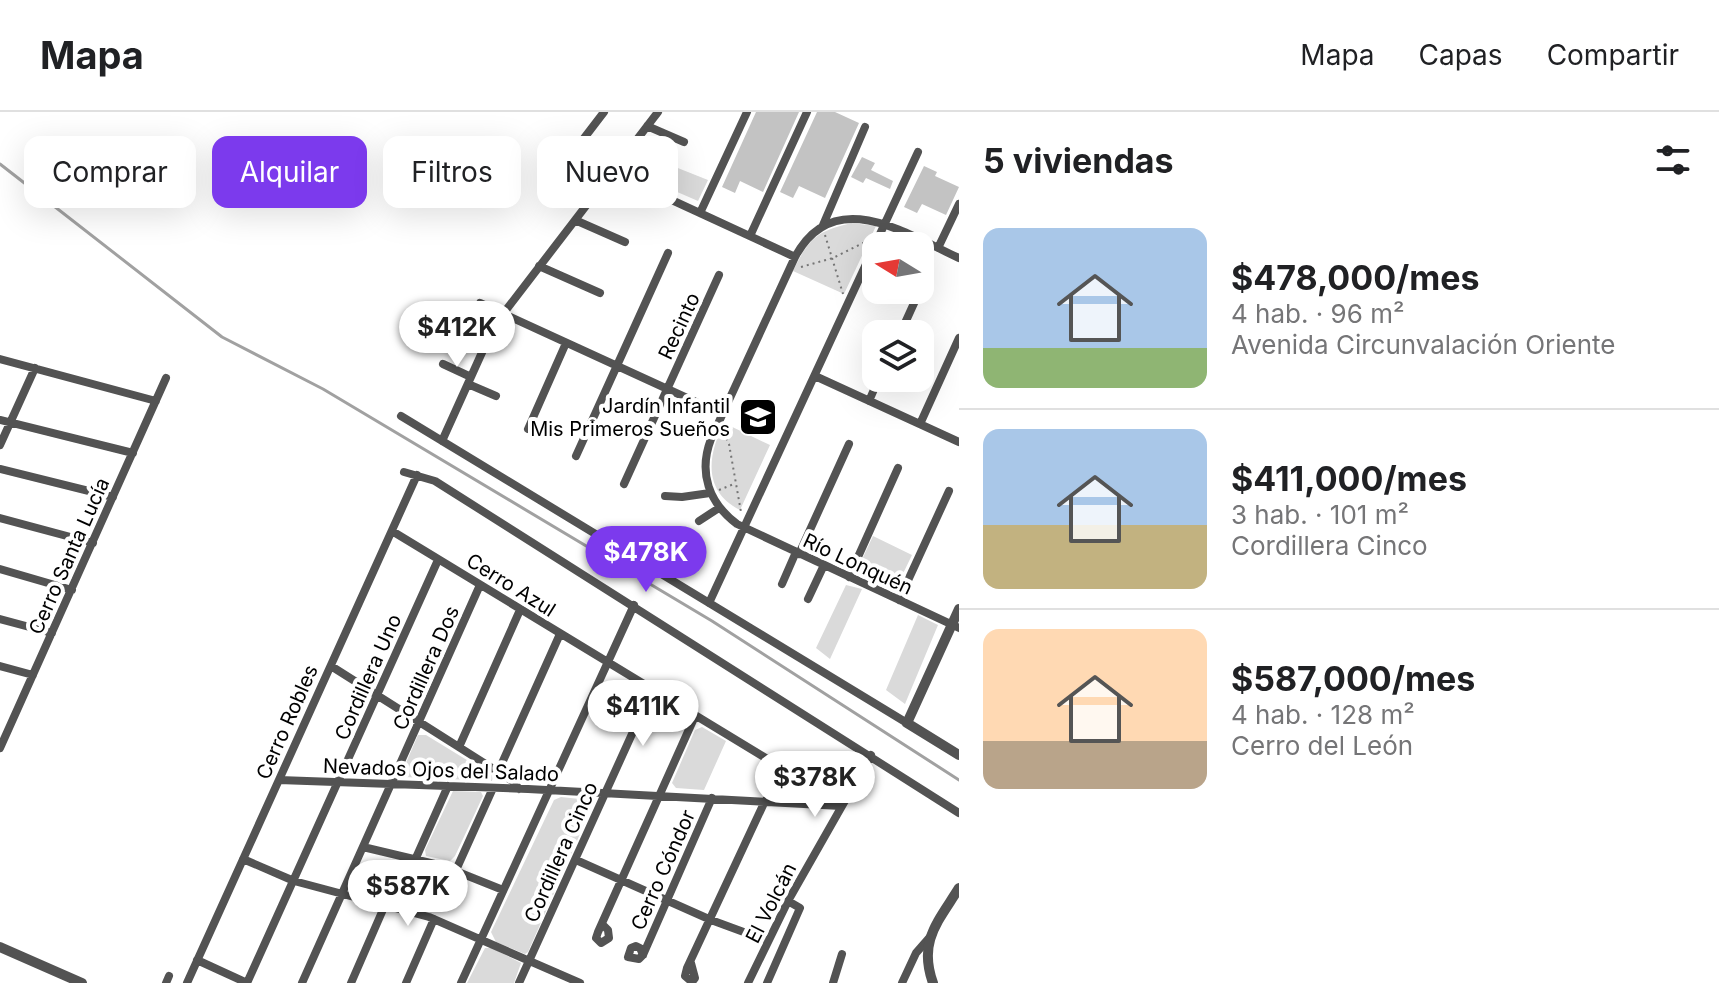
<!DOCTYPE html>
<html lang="es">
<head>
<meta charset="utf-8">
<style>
	body { margin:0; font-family:Inter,sans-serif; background:#f2f2f2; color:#202124; height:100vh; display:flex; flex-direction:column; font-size:30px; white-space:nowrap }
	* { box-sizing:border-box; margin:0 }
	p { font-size:26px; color:#757577 }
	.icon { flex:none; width:44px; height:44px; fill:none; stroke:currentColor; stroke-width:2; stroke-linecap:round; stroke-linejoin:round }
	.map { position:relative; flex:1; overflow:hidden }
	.panel { display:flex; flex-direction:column; background:#fff; width:760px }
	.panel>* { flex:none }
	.banner { position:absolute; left:24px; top:24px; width:760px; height:72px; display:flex; gap:16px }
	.needle { width:52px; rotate:281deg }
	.buttons { position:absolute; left:862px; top:120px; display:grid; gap:16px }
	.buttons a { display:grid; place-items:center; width:72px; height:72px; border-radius:16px; background:#fff; box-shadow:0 8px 32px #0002; font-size:40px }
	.price { position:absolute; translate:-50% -68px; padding:0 18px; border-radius:28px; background:#fff; color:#222; font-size:26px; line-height:52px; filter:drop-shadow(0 2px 4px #0008) }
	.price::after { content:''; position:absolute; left:50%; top:48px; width:24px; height:18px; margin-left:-12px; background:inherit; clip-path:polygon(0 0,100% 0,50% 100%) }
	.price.active { background:#7c3aed; color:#fff }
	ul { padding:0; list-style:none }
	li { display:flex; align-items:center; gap:24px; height:200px; padding:0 24px }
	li+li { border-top:2px solid #e0e0e0 }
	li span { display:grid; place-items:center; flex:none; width:224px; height:160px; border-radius:16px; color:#555 }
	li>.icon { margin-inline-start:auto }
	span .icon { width:96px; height:96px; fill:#fffc; stroke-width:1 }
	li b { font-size:34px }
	h2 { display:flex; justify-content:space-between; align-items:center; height:96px; padding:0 24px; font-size:34px }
	.chip { padding:0 28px; border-radius:16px; background:#fff; box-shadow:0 8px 32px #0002; font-size:28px; line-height:72px }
	.chip.active { background:#7c3aed; color:#fff }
	header { display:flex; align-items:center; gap:48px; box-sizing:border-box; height:112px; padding:0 40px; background:#fff; border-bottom:2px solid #e0e0e0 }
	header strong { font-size:38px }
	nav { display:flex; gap:44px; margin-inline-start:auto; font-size:28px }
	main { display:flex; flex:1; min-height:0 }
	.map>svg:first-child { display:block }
	.green { fill:#dadada }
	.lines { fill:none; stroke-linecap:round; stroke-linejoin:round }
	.stream { stroke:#a1a1a1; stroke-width:3 }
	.building { fill:#c3c3c3 }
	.path { stroke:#757575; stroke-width:2; stroke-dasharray:2 4; stroke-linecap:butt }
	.minor { stroke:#535353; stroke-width:8 }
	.tertiary { stroke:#535353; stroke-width:10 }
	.labels { text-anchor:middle; stroke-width:8; stroke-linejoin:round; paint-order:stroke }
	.street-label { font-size:20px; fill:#000; stroke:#fff }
	.poi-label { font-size:20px; fill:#000; stroke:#fff; text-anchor:end }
</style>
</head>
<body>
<header>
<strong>Mapa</strong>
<nav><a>Mapa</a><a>Capas</a><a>Compartir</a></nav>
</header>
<main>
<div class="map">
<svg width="959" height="871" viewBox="0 0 959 871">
	<rect width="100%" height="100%" fill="#fff"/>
	<!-- green -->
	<path class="green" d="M 635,39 L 708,68 L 698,89 L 622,56 Z
		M 852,111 L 876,114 L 844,182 L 793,159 C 809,126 817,119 852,111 Z
		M 724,311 L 770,333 L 740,398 C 702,379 708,342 724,311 Z
		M 873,424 L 912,443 L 896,476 L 857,458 Z
		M 846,473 L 862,477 L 830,547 L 816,536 Z
		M 918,503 L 938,513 L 905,592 L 886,578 Z
		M 702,615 L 726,629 L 704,678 L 676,676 L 672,671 L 695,618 Z
		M 418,623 L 426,623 L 493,664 L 492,669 L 404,665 L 402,660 Z
		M 453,679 L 481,680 L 483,684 L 455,744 L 450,749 L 426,744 L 425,738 Z
		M 561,685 L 589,688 L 591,697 L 528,840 L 525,842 L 496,830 L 491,820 L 554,688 Z
		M 485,836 L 492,836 L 521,851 L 514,871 L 467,871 Z"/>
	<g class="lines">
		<!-- stream -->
		<path class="stream" d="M 0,52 L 222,225 L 323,277 L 712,509 L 959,668"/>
	</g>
	<!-- building -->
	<path class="building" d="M 756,0 L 799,0 L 763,80 L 740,69 L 735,81 L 722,75 Z
		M 817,0 L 835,0 L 859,11 L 825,86 L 799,74 L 793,86 L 780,80 Z
		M 862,45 L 875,51 L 871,58 L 893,69 L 890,77 L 866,66 L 863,71 L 851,65 Z
		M 924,54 L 937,60 L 935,64 L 959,75 L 946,103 L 922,92 L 917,101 L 904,95 Z"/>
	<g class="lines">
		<!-- path -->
		<path class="path" d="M 825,123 L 843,182
			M 801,155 L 833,146 L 869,128
			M 724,321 L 729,332 L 741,400
			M 719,378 L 734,372"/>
		<!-- minor -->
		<path class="minor" d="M 647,14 L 684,30
			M 585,48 L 795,145
			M 552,68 L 604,0
			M 700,101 L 747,0
			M 575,108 L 625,130
			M 823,113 L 865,15
			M 750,124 L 807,0
			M 938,136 L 959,92
			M 959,146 C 906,122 834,72 795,145 L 711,327 C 698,361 709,391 737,412 L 959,516
			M 539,154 L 600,181
			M 480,191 L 722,302
			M 900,222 L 920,178
			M 0,247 L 156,289
			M 443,252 L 471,265
			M 815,264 L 959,330
			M 468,272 L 496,284
			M 869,289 L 879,266
			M 401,304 L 907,611
			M 0,308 L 133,341
			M 920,312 L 959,226
			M 528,317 L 566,231
			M 442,329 L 489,225 L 503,202 L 658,0
			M 0,333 L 35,256
			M 576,344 L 668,141
			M 0,357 L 113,385
			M 404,360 L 435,369 L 959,701
			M 624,372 L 719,163
			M 665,384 L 682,385 L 710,381
			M 0,406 L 93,431
			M 699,409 L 719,396
			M 392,419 L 797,665 L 800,675 L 796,690
			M 799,442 L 849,332
			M 0,457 L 72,478
			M 849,465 L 898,356
			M 782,472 L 796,440
			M 808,487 L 824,453
			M 899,488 L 949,379
			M 709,491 L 918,40
			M 0,507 L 52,521
			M 0,554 L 33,563
			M 331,554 L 514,670 L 519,677
			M 459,635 L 520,498
			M 0,636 L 166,266
			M 498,660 L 560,522
			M 279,668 L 528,677 L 841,694
			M 363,735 L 443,754 L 503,778
			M 243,747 L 294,769 L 429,805 L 580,871
			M 415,748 L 448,674
			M 576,748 L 711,808 L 768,829
			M 456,758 L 493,676
			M 603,813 L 608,818 L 609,826 L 601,831 L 596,826 L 598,820 L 695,604
			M 643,843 L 640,836 L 636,834 L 631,836 L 628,845 L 639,847 L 643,843 L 712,686
			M 197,848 L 247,871 L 438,448
			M 691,851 L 695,866 L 692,870 L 685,864 L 687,856 L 765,689
			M 166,871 L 169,864
			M 187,871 L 417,363
			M 302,871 L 480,473
			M 351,871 L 385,793
			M 406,871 L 434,807
			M 461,871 L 634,493
			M 519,871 L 652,578
			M 748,871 L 788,789 L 871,643
			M 767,871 L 800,796 L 788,789
			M 833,871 L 842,842
			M 902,871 L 916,841 L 930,825"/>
		<!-- tertiary -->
		<path class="tertiary" d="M 959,497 L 907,611 L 959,643
			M 0,835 L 82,871
			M 933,871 C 918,829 938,810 959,776"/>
	</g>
	<!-- icons -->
	<defs>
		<g id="school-square" transform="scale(2)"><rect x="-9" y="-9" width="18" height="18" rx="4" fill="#000" stroke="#fff"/><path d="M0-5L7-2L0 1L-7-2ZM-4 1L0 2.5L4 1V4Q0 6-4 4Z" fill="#fff"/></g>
	</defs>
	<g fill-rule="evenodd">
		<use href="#school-square" x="758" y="305"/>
	</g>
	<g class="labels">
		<!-- street labels -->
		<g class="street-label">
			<text transform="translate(679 214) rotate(-65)" y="7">Recinto</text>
			<text transform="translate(69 444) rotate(-66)" y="7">Cerro Santa Lucía</text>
			<text transform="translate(858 452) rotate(25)" y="7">Río Lonquén</text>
			<text transform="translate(511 473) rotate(32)" y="7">Cerro Azul</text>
			<text transform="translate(426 556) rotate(-66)" y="7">Cordillera Dos</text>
			<text transform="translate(368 565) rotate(-66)" y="7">Cordillera Uno</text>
			<text transform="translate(287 610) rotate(-66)" y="7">Cerro Robles</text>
			<text transform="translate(441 658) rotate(2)" y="7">Nevados Ojos del Salado</text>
			<text transform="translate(561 740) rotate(-66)" y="7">Cordillera Cinco</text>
			<text transform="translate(663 758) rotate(-66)" y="7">Cerro Cóndor</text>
			<text transform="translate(771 791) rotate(-63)" y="7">El Volcán</text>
		</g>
		<!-- poi labels -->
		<g class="poi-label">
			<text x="730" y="301">Jardín Infantil<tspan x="730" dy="23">Mis Primeros Sueños</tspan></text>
		</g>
	</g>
</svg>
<div class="buttons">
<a><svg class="needle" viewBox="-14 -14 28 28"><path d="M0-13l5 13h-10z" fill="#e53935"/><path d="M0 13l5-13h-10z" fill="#757577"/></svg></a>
<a><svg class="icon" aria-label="layers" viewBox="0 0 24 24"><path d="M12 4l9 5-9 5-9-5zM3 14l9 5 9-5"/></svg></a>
</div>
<b class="price" style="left:457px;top:257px">$412K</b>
<b class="price active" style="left:646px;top:482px">$478K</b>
<b class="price" style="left:643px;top:636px">$411K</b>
<b class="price" style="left:815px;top:707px">$378K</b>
<b class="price" style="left:408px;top:816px">$587K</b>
<div class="banner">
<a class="chip">Comprar</a>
<a class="chip active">Alquilar</a>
<a class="chip">Filtros</a>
<a class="chip">Nuevo</a>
</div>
</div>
<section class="panel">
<h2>5 viviendas<svg class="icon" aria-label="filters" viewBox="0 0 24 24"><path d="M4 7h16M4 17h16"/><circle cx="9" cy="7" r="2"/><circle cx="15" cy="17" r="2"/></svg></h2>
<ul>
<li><span style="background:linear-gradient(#a9c7e8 75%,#8fb573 0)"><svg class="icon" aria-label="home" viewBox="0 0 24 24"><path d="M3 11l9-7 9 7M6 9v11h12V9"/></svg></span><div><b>$478,000/mes</b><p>4 hab. · 96 m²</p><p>Avenida Circunvalación Oriente</p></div></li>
<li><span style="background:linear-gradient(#a9c7e8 60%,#c2b280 0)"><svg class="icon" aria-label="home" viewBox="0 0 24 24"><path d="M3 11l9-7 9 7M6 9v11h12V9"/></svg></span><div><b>$411,000/mes</b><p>3 hab. · 101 m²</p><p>Cordillera Cinco</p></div></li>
<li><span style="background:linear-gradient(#ffd9b3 70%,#b9a48a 0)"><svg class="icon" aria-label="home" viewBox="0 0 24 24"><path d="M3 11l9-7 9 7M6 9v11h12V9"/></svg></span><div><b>$587,000/mes</b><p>4 hab. · 128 m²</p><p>Cerro del León</p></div></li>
</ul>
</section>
</main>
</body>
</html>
